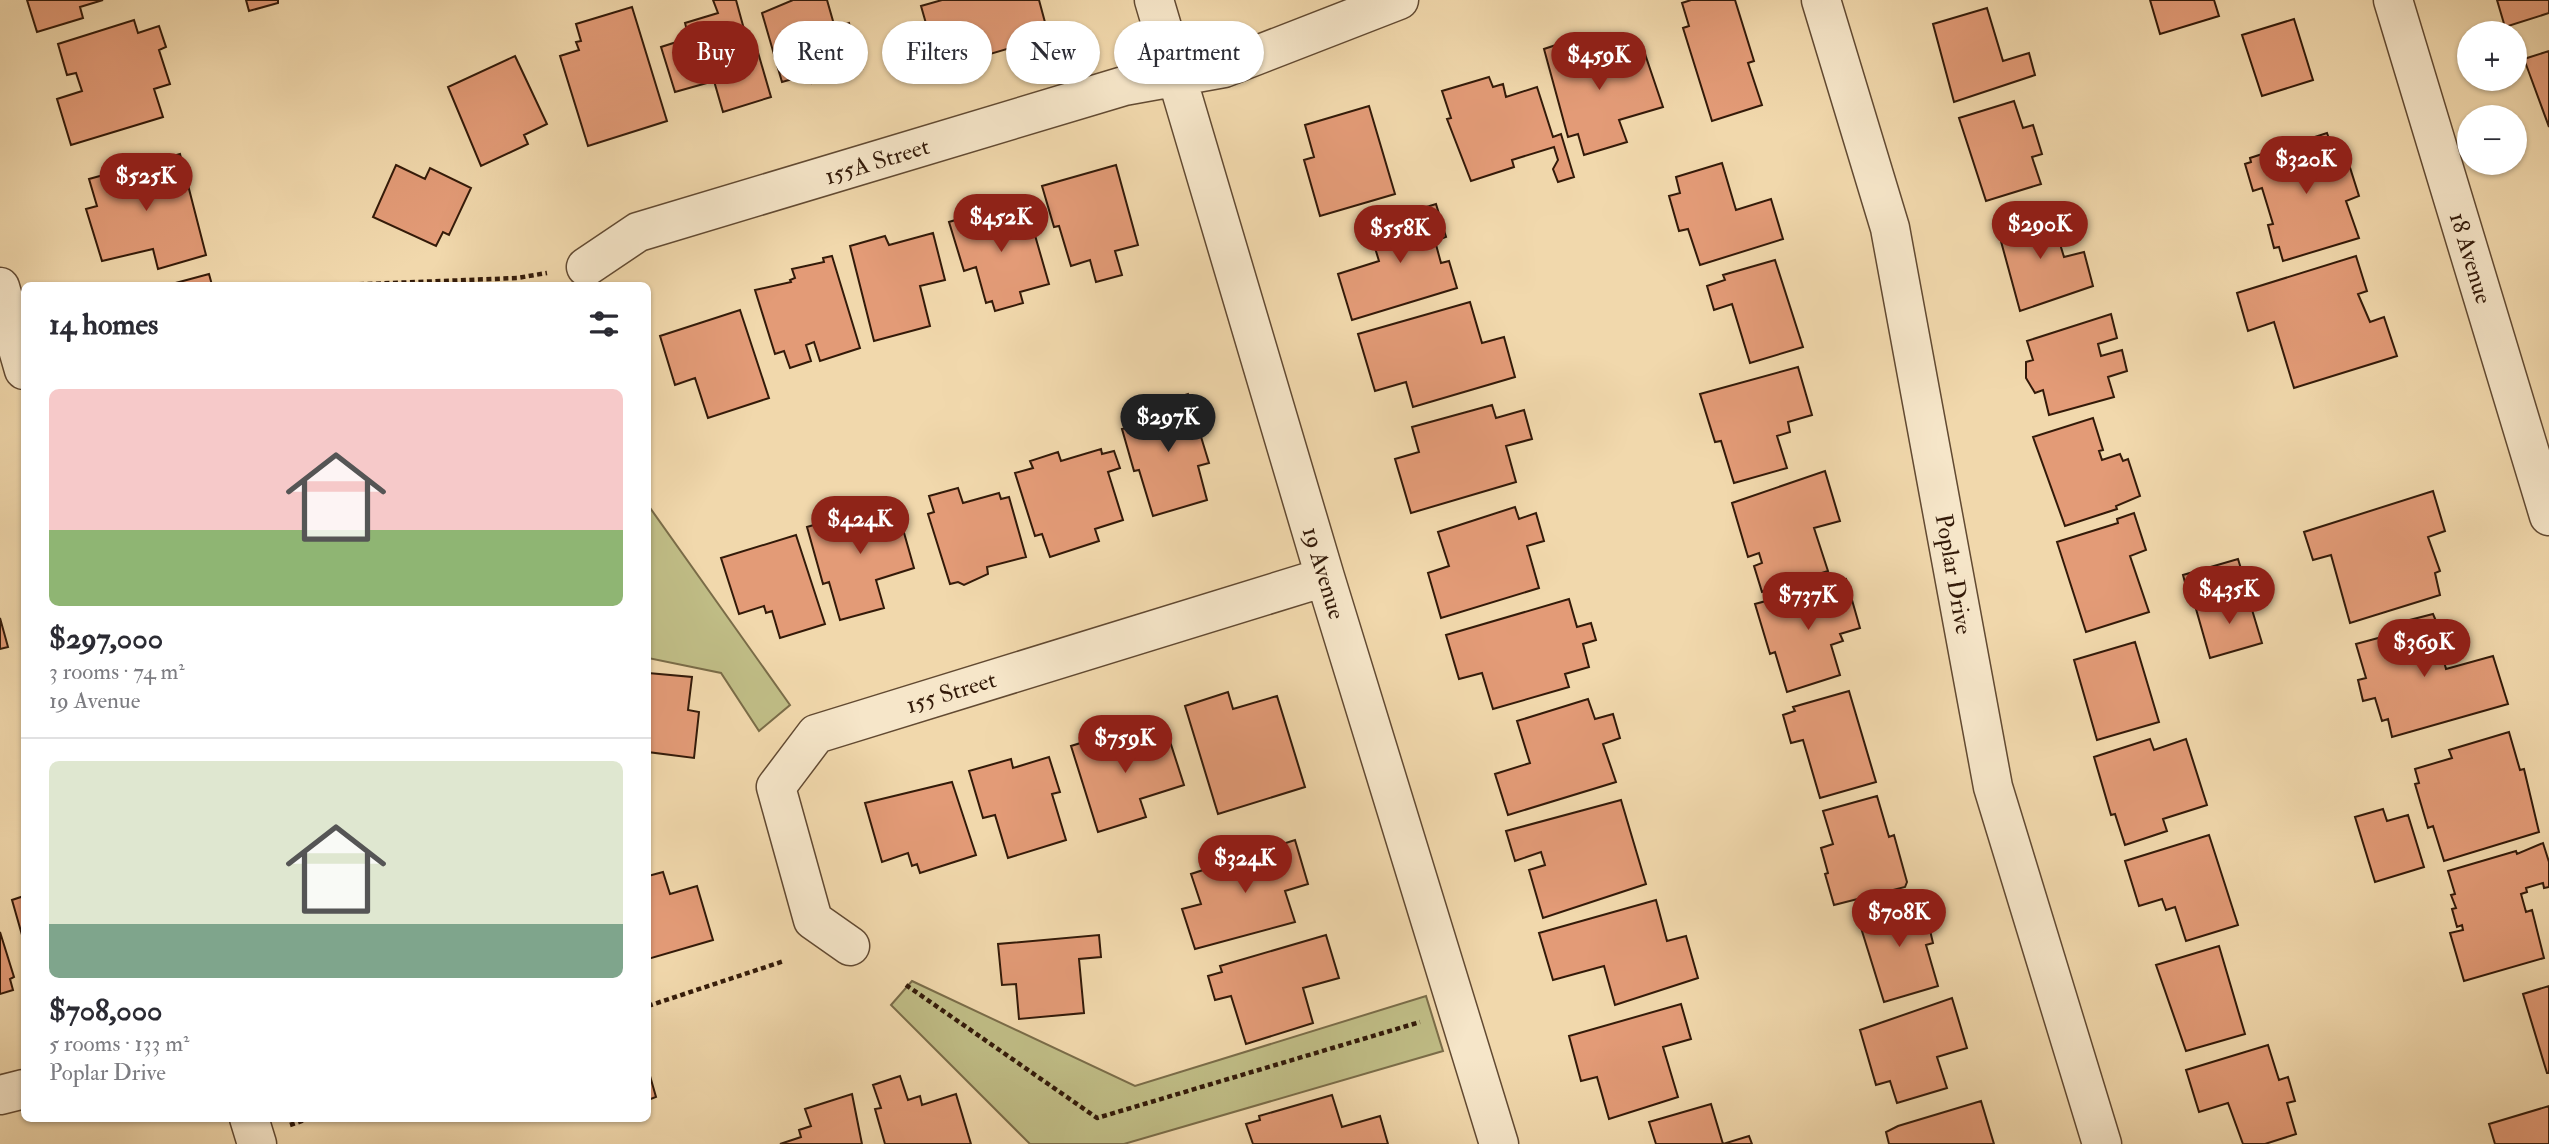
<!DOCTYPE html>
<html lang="en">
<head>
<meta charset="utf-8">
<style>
	body { margin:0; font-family:"IM FELL Double Pica",serif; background:#f2f2f3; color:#2b2b33; height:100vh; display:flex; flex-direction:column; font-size:26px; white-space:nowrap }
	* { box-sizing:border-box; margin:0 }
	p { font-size:23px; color:#7c7c81 }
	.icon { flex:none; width:38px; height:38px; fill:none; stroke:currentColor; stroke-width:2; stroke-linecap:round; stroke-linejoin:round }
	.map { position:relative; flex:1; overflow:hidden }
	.panel { position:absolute; left:21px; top:282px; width:630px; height:840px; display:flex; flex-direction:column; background:#fff; border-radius:10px; box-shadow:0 2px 5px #0004 }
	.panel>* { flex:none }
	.guide { position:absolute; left:672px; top:21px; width:665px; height:63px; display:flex; gap:14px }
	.fabs { position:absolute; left:2457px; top:21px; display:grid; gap:14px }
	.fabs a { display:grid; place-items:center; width:70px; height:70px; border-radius:50%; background:#fff; box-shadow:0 2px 5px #0004; font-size:35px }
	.price { position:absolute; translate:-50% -60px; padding:0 16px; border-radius:24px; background:#8f2418; color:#fff; font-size:23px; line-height:46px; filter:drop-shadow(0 2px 4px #0008) }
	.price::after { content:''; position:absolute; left:50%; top:42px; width:21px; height:16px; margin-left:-10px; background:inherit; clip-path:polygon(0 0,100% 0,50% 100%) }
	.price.selected { background:#222; color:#fff }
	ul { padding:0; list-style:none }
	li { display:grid; align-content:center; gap:14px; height:371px; padding:0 28px }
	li+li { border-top:2px solid #e1e1e2 }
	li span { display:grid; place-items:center; height:217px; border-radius:10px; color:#555 }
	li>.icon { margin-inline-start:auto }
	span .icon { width:126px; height:126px; fill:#fffc; stroke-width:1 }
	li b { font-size:30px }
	h2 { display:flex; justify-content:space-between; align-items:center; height:84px; padding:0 28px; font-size:30px }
	.pill { padding:0 24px; border-radius:32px; background:#fff; box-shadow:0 2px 5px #0004; font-size:24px; line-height:63px }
	.pill.selected { background:#8f2418; color:#fff }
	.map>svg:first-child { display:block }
	.green { fill:#c0bd86; stroke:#7a6c48; stroke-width:2 }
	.building { fill:#e39b77; stroke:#331a09; stroke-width:2 }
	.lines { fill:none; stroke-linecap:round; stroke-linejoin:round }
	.minor-casing { stroke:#624a32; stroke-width:41 }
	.tertiary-casing { stroke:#624a32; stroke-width:41 }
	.path { stroke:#331a09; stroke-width:4.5; stroke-dasharray:5 3.5; stroke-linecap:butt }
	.minor { stroke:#f6e6c9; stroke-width:38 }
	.tertiary { stroke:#f6e6c9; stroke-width:38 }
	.labels { text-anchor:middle; stroke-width:5; stroke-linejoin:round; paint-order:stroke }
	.street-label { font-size:24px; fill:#331a09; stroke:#f6e6c9 }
</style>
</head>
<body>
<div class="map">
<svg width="2549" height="1144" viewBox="0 0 2549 1144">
	<rect width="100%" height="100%" fill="#f1d8ac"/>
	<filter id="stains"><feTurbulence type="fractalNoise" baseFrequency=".00286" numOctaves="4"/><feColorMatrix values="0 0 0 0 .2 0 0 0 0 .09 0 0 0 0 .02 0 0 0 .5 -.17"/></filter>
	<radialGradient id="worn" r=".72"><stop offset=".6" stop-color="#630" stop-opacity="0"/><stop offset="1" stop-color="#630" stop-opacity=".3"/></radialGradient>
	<!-- green -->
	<path class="green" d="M 648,505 L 790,705 L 759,731 L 721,673 L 648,658 Z
		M 912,981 L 1135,1086 L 1426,996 L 1443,1051 L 1124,1144 L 1030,1144 L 891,1005 Z"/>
	<!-- building -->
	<path class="building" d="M 27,0 L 103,0 L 80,7 L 83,18 L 37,32 Z
		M 246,0 L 278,0 L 278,3 L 249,11 Z
		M 713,0 L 736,0 L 750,51 L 757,49 L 771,97 L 723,112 L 714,81 L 675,92 L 661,47 L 689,38 L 685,23 L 718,13 Z
		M 793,0 L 827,0 L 835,28 L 849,23 L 862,69 L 812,83 L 810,74 L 782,82 L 762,13 Z
		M 942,0 L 1039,0 L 1046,26 L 1021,33 L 1024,44 L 939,69 L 921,6 Z
		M 1691,0 L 1735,0 L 1754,61 L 1748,63 L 1762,105 L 1712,121 L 1683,28 L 1689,26 L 1682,3 Z
		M 2150,0 L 2214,0 L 2219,16 L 2160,34 Z
		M 2497,0 L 2549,0 L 2549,13 L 2505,27 Z
		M 632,7 L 667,121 L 588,146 L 560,56 L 579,50 L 576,42 L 581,41 L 576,24 Z
		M 1987,8 L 2003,61 L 2029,53 L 2035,75 L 1954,102 L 1933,24 Z
		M 2294,19 L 2313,80 L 2262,96 L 2242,35 Z
		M 134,20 L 138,33 L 159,26 L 166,47 L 159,50 L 170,84 L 154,89 L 163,117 L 71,145 L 57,99 L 82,91 L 76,73 L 67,75 L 58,44 Z
		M 1589,34 L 1596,57 L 1611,51 L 1616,64 L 1645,54 L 1663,107 L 1619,120 L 1627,142 L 1584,155 L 1578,134 L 1568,137 L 1544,49 Z
		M 2549,51 L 2549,127 L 2524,59 Z
		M 515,56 L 547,124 L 524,135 L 528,144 L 481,166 L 448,87 Z
		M 1489,77 L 1493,87 L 1503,84 L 1506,97 L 1537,87 L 1553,137 L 1561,134 L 1574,177 L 1558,182 L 1553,169 L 1558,160 L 1554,147 L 1512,160 L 1514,167 L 1471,181 L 1447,119 L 1451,118 L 1442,91 Z
		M 2014,101 L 2023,128 L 2033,125 L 2042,154 L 2032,157 L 2041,184 L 1986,201 L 1959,118 Z
		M 1369,106 L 1395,194 L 1320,216 L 1304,160 L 1314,157 L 1305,125 Z
		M 2327,133 L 2336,158 L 2346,155 L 2359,196 L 2346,201 L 2359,238 L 2283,261 L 2279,247 L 2274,248 L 2268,225 L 2273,224 L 2262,188 L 2253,191 L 2245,164 L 2251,162 L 2250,158 Z
		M 180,154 L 206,255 L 158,269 L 153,249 L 102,261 L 86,209 L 97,206 L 89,179 Z
		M 1722,163 L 1736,210 L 1771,199 L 1783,239 L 1700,265 L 1688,229 L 1679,231 L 1669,196 L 1680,193 L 1676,177 Z
		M 396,165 L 425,179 L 430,168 L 471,188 L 449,235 L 443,232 L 436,246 L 373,217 Z
		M 1116,165 L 1138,245 L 1115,251 L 1122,275 L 1096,282 L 1090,260 L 1071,266 L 1059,226 L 1054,227 L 1042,186 Z
		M 1026,204 L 1049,284 L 1020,292 L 1023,303 L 995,311 L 992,301 L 986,303 L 976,267 L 964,271 L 949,222 L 1001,206 L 1002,212 Z
		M 1436,204 L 1446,237 L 1435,241 L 1441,263 L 1449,261 L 1457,288 L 1352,320 L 1338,274 L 1379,261 L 1368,225 Z
		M 2049,208 L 2064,257 L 2084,252 L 2093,286 L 2020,311 L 1996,223 Z
		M 933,233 L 945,280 L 920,286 L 930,326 L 874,341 L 850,246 L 885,236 L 889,245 Z
		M 832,256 L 860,348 L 820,361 L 814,342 L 806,345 L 811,361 L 790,368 L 784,351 L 775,354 L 755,290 L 791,282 L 790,280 L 795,278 L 792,269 L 824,262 L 823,258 Z
		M 2356,256 L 2367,291 L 2358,294 L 2370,322 L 2384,317 L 2397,356 L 2294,388 L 2274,322 L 2248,331 L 2237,293 Z
		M 1775,260 L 1803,347 L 1750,363 L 1732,304 L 1714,310 L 1707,286 L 1725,280 L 1723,275 Z
		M 209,274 L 212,285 L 168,285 Z
		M 1470,302 L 1482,343 L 1504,337 L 1515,377 L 1413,407 L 1406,382 L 1375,391 L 1358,334 Z
		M 740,310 L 769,398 L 708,418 L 695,378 L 675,385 L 660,336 Z
		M 2111,314 L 2117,338 L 2098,344 L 2101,356 L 2122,350 L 2127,371 L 2108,377 L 2114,397 L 2049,415 L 2043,390 L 2035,393 L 2026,378 L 2026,362 L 2033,360 L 2027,341 Z
		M 1798,367 L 1812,415 L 1788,422 L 1790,432 L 1777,436 L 1787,468 L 1734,483 L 1721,441 L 1715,442 L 1700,394 Z
		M 1188,394 L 1209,463 L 1198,466 L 1207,500 L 1153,516 L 1139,470 L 1134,471 L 1122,429 L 1131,427 L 1127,414 Z
		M 1492,405 L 1496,418 L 1524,410 L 1532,439 L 1506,446 L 1516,482 L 1411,513 L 1395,459 L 1419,452 L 1412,427 Z
		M 2093,418 L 2103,450 L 2099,451 L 2102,460 L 2120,454 L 2123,461 L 2128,459 L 2140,496 L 2116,506 L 2117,509 L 2065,526 L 2033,437 Z
		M 1101,449 L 1102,454 L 1114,451 L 1120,468 L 1108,472 L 1123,520 L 1095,529 L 1099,541 L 1050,557 L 1042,534 L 1035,536 L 1015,473 L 1033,468 L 1030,461 L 1058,452 L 1061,461 Z
		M 1825,471 L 1840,521 L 1814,528 L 1828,571 L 1762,592 L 1754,566 L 1762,563 L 1759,553 L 1748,557 L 1732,503 Z
		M 958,488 L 963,503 L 999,493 L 1001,499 L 1009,497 L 1026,557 L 987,567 L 988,574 L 964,585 L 958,582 L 950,584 L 928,514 L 934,512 L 929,496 Z
		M 2433,491 L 2445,531 L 2428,537 L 2440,571 L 2435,573 L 2440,595 L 2350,623 L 2331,555 L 2313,560 L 2304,532 Z
		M 895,501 L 914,568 L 876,580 L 884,608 L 840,620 L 829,582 L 823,584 L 807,527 Z
		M 1515,507 L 1519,519 L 1536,513 L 1544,541 L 1527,546 L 1539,588 L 1441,618 L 1428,573 L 1449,566 L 1438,532 Z
		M 2134,513 L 2146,550 L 2130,556 L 2149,612 L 2086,632 L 2057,542 L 2118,523 L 2117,519 Z
		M 796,535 L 825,624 L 780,638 L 772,611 L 766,613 L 764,606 L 739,614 L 721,558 Z
		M 2238,559 L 2247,588 L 2191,605 L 2183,575 Z
		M 1846,579 L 1860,628 L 1840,634 L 1843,641 L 1831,645 L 1840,675 L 1787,692 L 1775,652 L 1770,654 L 1755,604 Z
		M 2247,593 L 2262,643 L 2210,658 L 2196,609 Z
		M 1569,599 L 1577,627 L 1591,623 L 1596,640 L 1583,644 L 1589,667 L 1565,674 L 1569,687 L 1493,709 L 1482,673 L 1459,679 L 1446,635 Z
		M 2433,614 L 2444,640 L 2439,642 L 2446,669 L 2493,656 L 2508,704 L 2392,737 L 2388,719 L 2382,721 L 2375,698 L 2363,701 L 2358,680 L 2366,678 L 2356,644 L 2393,634 L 2390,625 Z
		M 0,618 L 8,647 L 0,649 Z
		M 2135,642 L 2159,722 L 2097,740 L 2074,660 Z
		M 648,673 L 692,677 L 688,710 L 699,712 L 694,758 L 648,752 Z
		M 1849,691 L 1876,782 L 1820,798 L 1803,740 L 1791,743 L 1783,715 L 1795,711 L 1793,707 Z
		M 1228,692 L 1233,709 L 1277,696 L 1305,787 L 1218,814 L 1185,706 Z
		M 1588,699 L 1595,719 L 1613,714 L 1620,738 L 1603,744 L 1616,782 L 1508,815 L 1495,774 L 1530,763 L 1517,721 Z
		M 1166,729 L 1184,785 L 1140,799 L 1146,817 L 1098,832 L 1071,746 L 1119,731 L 1122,743 Z
		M 2509,732 L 2520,770 L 2524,769 L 2539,832 L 2444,861 L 2433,826 L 2428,828 L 2415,784 L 2419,783 L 2415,769 L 2452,758 L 2449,750 Z
		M 2150,739 L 2154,750 L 2186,739 L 2207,805 L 2163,819 L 2167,831 L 2125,845 L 2115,814 L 2111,815 L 2094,757 Z
		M 1049,757 L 1060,792 L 1052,794 L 1066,840 L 1008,858 L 995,815 L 983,818 L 969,771 L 1011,759 L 1013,768 Z
		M 952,782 L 976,855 L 920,873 L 917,864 L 912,866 L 908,853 L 882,862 L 865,803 Z
		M 1877,796 L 1889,837 L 1894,835 L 1907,882 L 1905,887 L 1834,905 L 1825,874 L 1828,873 L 1821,848 L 1833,844 L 1823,811 Z
		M 1621,800 L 1646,884 L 1543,918 L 1529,870 L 1545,865 L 1541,852 L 1515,861 L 1506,831 Z
		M 2383,809 L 2387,821 L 2408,815 L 2424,867 L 2375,882 L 2355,817 Z
		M 2209,835 L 2238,925 L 2186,941 L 2175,907 L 2166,910 L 2162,899 L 2139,906 L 2125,861 Z
		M 1295,840 L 1308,884 L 1285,891 L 1295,922 L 1195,949 L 1182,909 L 1201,904 L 1191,874 Z
		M 2543,843 L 2549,862 L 2549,887 L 2544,888 L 2543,883 L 2526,888 L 2527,892 L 2521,894 L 2526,912 L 2532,910 L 2544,958 L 2464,981 L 2450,933 L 2463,930 L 2462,925 L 2457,927 L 2452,909 L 2456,908 L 2451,895 L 2455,894 L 2448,871 L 2516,851 L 2517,854 Z
		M 663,872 L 670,894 L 697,886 L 713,940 L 648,959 L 648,876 Z
		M 24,896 L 24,942 L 12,900 Z
		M 1914,896 L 1924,928 L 1929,926 L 1933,943 L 1926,945 L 1938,986 L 1884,1002 L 1857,915 Z
		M 1656,900 L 1667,941 L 1686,936 L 1698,978 L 1615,1005 L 1604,966 L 1553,980 L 1539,933 Z
		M 0,932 L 14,977 L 10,979 L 13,990 L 0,994 Z
		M 1099,935 L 1101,957 L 1079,959 L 1084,1013 L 1019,1019 L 1016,984 L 1002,985 L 998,944 Z
		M 1326,935 L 1339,978 L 1303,988 L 1313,1023 L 1246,1044 L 1231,996 L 1215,1000 L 1208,976 L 1222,972 L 1220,966 Z
		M 2219,946 L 2245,1034 L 2186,1051 L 2156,965 Z
		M 2549,986 L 2549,1073 L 2547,1073 L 2523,994 Z
		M 1952,998 L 1967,1048 L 1937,1057 L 1947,1088 L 1897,1103 L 1890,1081 L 1876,1085 L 1860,1030 Z
		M 1681,1004 L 1691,1039 L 1663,1047 L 1678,1097 L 1609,1119 L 1597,1077 L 1581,1081 L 1569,1036 Z
		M 2268,1045 L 2279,1080 L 2288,1077 L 2295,1101 L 2287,1103 L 2296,1134 L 2265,1144 L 2243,1144 L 2228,1103 L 2199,1112 L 2186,1070 Z
		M 648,1069 L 656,1097 L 648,1100 Z
		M 900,1076 L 908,1100 L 920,1096 L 922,1105 L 956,1094 L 971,1144 L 885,1144 L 875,1109 L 881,1108 L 873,1085 Z
		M 852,1094 L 862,1144 L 780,1144 L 801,1137 L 799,1130 L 811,1126 L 805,1109 Z
		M 1332,1095 L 1342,1127 L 1380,1116 L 1388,1144 L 1253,1144 L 1246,1124 L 1260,1120 L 1259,1116 Z
		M 1981,1101 L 1994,1144 L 1889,1144 L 1886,1132 L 1898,1126 Z
		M 1711,1104 L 1723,1144 L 1749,1136 L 1752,1144 L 1656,1144 L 1649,1122 Z
		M 2549,1106 L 2549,1144 L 2495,1144 L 2489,1124 Z"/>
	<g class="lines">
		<!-- minor casing -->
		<g class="minor-casing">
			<path id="minor" d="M 1154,0 L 1325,577 L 1499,1144
				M 1821,0 L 1890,228 L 1993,787 L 2102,1144
				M 586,267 L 638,232 L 1124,86 L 1224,68 L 1399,0
				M 850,946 L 813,920 L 776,787 L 816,734 L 1325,577
				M 0,1095 L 24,1089"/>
		</g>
		<!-- tertiary casing -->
		<g class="tertiary-casing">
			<path id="tertiary" d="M 2393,0 L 2549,516
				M 0,287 L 24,370
				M 249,1118 L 257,1144"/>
		</g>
		<!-- path -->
		<path class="path" d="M 342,285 L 517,278 L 547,273
			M 906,985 L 1097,1118 L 1420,1022
			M 648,1006 L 784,961
			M 290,1125 L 311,1118"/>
		<!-- minor -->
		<use href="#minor" class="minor"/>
		<!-- tertiary -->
		<use href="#tertiary" class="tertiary"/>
	</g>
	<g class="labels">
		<!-- street labels -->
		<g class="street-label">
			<text transform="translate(877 161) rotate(-17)" y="8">155A Street</text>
			<text transform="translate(2471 258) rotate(73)" y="8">18 Avenue</text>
			<text transform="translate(1324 573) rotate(73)" y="8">19 Avenue</text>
			<text transform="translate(1954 574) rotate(80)" y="8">Poplar Drive</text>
			<text transform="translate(951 692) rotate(-17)" y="8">155 Street</text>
		</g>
	</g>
	<rect width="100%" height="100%" filter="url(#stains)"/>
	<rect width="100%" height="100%" fill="url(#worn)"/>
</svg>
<div class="fabs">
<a>+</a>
<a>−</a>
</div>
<b class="price" style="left:1599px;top:92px">$459K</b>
<b class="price" style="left:2306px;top:196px">$320K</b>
<b class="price" style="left:146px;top:213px">$525K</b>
<b class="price" style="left:1001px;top:254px">$452K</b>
<b class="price" style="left:2040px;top:261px">$290K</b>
<b class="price" style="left:1400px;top:265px">$558K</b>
<b class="price selected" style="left:1168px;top:454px">$297K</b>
<b class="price" style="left:860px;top:556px">$424K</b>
<b class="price" style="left:2229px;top:626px">$435K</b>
<b class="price" style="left:1808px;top:632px">$737K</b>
<b class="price" style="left:2424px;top:679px">$369K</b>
<b class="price" style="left:1125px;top:775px">$759K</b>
<b class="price" style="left:1245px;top:895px">$324K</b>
<b class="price" style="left:1899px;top:949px">$708K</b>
<div class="guide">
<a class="pill selected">Buy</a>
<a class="pill">Rent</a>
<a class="pill">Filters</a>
<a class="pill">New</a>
<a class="pill">Apartment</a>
</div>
<section class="panel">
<h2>14 homes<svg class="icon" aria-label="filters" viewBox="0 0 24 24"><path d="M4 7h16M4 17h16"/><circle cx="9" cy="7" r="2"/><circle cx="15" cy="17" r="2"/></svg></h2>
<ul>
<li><span style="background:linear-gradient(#f6c9c9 65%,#8fb573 0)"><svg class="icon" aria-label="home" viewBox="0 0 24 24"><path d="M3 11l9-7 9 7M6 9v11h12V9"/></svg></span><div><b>$297,000</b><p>3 rooms · 74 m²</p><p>19 Avenue</p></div></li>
<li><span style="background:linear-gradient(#dfe7d0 75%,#7fa58c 0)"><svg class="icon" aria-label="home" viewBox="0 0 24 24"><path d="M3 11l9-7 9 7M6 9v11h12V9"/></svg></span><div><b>$708,000</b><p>5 rooms · 133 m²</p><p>Poplar Drive</p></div></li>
</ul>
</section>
</div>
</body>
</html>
